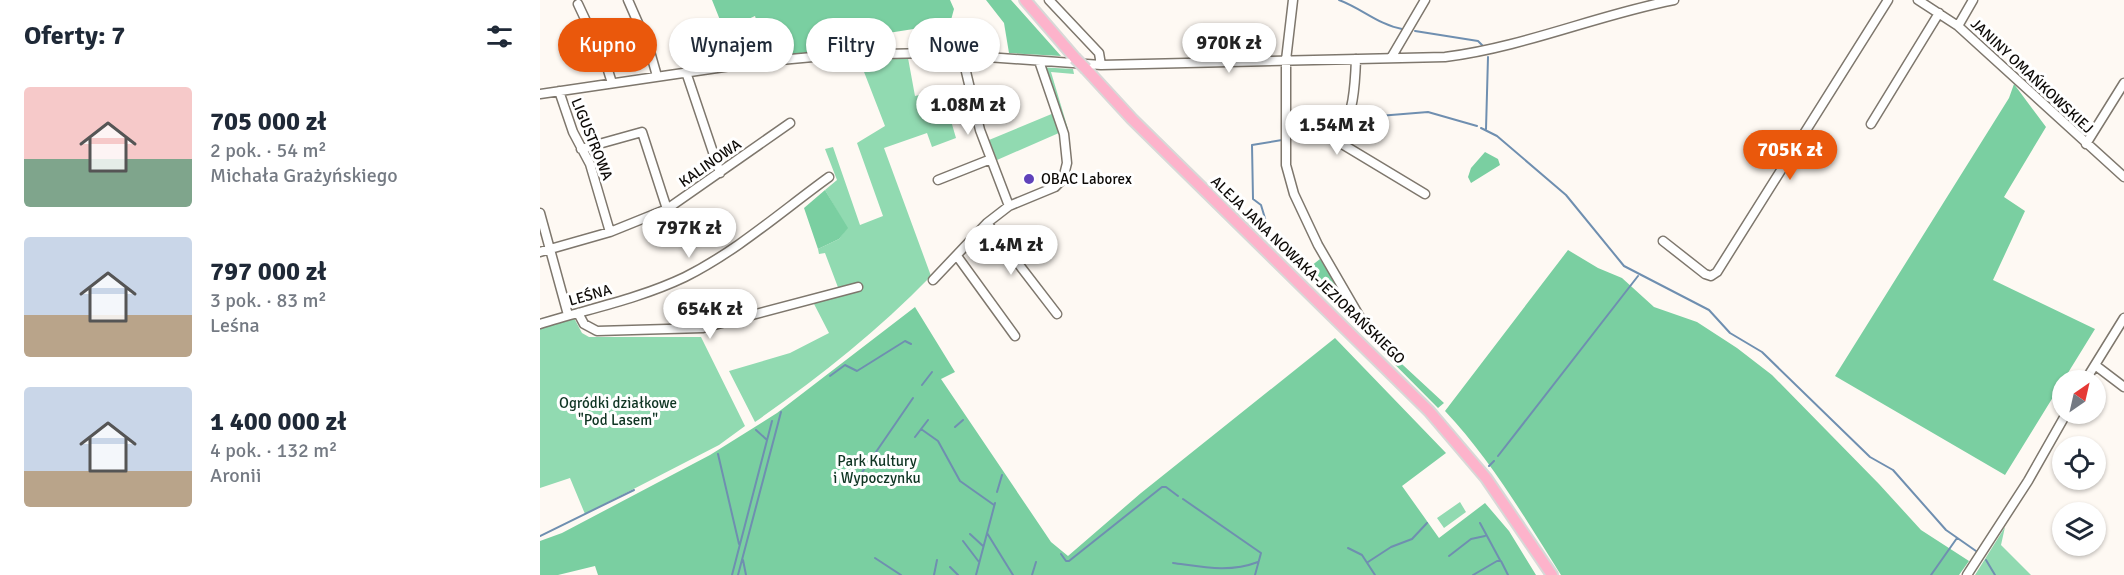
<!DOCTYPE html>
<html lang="pl">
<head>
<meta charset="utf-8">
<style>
	body { margin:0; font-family:Signika,sans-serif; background:#f2f2f3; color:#1f2937; height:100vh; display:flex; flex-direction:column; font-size:22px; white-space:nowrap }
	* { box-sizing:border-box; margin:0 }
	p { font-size:20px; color:#747a83 }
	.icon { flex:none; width:33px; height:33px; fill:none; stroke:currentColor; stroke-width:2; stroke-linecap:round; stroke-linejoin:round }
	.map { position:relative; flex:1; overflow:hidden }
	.details { display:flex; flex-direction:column; background:#fff; width:540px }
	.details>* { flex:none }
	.guide { position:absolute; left:18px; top:18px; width:570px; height:54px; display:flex; gap:12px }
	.needle { width:39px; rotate:34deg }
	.buttons { position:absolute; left:1512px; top:370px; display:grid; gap:12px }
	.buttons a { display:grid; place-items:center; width:54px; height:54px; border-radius:50%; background:#fff; box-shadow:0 2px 4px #0004; font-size:30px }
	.price { position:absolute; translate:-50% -51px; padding:0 14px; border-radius:21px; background:#fff; color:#222; font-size:20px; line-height:39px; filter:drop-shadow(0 2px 3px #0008) }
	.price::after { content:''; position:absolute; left:50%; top:36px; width:18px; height:14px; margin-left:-9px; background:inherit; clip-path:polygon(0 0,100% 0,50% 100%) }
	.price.on { background:#ea580c; color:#fff }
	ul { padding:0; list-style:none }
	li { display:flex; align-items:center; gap:18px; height:150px; padding:0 24px }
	li span { display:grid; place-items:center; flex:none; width:168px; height:120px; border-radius:6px; color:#555 }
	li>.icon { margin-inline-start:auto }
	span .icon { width:72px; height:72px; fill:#fffc; stroke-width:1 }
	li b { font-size:26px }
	h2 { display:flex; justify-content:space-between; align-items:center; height:72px; padding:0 24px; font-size:26px }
	.pill { padding:0 21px; border-radius:27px; background:#fff; box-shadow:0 2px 4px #0004; font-size:21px; line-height:54px }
	.pill.on { background:#ea580c; color:#fff }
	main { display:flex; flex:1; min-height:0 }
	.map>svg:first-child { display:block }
	.green { fill:#91dab1 }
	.forest { fill:#7acfa1 }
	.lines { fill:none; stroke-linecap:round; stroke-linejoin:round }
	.stream { stroke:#6f8fb0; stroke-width:2 }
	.minor-casing { stroke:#7e776d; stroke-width:11 }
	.major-casing { stroke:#d8d8d7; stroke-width:14 }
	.minor { stroke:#fff; stroke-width:8 }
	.major { stroke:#fdb3cb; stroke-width:10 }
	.major-bridge-casing { stroke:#d8d8d7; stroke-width:14; stroke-linecap:butt }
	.major-bridge { stroke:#fdb3cb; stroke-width:10 }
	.poi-dot { fill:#6042ba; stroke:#fff; stroke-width:2 }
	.labels { text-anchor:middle; stroke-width:6; stroke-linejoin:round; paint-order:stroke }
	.street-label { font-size:15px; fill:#0e0b08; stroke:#fff }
	.poi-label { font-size:15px; fill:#0e0b08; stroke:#fff; text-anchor:start }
	.park-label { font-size:15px; fill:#0f3523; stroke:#fff }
</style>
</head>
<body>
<main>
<section class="details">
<h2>Oferty: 7<svg class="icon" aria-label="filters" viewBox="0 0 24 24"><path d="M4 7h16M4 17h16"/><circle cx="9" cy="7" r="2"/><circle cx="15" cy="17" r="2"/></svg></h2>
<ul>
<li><span style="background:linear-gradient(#f6c9c9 60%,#7fa58c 0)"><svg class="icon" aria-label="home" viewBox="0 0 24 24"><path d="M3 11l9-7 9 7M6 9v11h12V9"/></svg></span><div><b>705 000 zł</b><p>2 pok. · 54 m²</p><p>Michała Grażyńskiego</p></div></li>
<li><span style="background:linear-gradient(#c9d6e8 65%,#b9a48a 0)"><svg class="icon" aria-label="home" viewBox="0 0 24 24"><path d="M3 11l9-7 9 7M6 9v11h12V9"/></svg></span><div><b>797 000 zł</b><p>3 pok. · 83 m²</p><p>Leśna</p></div></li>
<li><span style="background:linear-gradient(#c9d6e8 70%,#b9a48a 0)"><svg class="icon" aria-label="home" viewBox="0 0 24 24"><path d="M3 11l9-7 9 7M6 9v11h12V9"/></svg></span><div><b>1 400 000 zł</b><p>4 pok. · 132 m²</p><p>Aronii</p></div></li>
</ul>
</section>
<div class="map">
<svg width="1584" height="575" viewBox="0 0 1584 575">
	<rect width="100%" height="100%" fill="#fef9f3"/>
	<!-- green -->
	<path class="green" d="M 368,58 L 375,96 L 402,90 L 416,138 L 392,147 L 387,133 L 344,148 L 391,276 C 337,332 278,378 215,422 L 189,371 L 250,353 L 289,333 L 273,302 L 299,290 L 285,253 L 279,254 L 278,249 L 299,239 L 307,228 L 285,190 L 297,180 L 285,149 L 293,147 L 320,225 L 343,216 L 317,143 L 345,126 L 319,59 Z
		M 497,67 L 533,69 L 534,74 L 511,72 L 528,129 L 457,160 L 449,140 L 514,113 Z
		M 34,318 L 42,333 L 49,337 L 161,337 L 205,426 L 179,445 L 45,514 L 30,478 L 0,488 L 0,328 Z
		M 920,502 L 926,512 L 904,528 L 897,518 Z
		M 1465,527 L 1461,545 L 1491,575 L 1435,575 Z"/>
	<!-- forest -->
	<path class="forest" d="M 172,0 L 410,0 L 414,9 L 411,20 L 399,25 L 329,36 L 326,39 L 328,48 L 228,57 L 215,16 L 184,30 Z
		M 446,0 L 471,0 L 521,56 L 469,53 L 464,23 Z
		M 1474,84 L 1506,127 L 1464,197 L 1485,211 L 1453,280 L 1555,329 L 1465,475 L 1295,376 L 1469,98 Z
		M 945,152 L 958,159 L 960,165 L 931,183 L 928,177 L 931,168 Z
		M 285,190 L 308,228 L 299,239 L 278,249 L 264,208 Z
		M 1028,250 L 1058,268 L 1082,278 L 1114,307 L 1157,322 L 1197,348 L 1232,375 L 1339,484 L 1381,530 L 1429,561 L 1419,575 L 1021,575 C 985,518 951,460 905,411 Z
		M 780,259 L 823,328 L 904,403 L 898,408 L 785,294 L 766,270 Z
		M 375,307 L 415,372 L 401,379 L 511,542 L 528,556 L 601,493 L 795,338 L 906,453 L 862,486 L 899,538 L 945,503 L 969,531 L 996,575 L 58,575 L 55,566 L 18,575 L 0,575 L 0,541 L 22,533 L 170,455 L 237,413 Z"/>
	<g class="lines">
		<!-- stream -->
		<path class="stream" d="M 799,0 C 821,8 839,25 862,29
			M 875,31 L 938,41 L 944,47
			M 814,118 L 888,112 L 937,126
			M 941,128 L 957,136 L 1026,195 L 1084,266 L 1169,310 L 1190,333 L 1222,352 L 1330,457 L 1353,470 L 1406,530 L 1436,551
			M 946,129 L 948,57
			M 752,136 L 758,133 L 770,135 C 775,124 793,116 805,117
			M 730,235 L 721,205 L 713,199 L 712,145 L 742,140
			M 290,376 L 305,365 L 317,371 L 365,341 L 371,344
			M 382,385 L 392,372
			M 415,427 L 423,420
			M 381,429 L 398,441 L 420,481 L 454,505
			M 216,430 L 227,440
			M 375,437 L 388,420
			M 178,454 L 199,544
			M 958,456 L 1098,276
			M 949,466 L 954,461
			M 312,487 L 373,398
			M 457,492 L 462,475
			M 643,499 L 721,553 L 715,575
			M 940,523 L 960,560
			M 447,533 L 473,575
			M 430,534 L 443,546
			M 0,536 L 94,490
			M 423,541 L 439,562
			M 808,548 L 822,555 L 835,575
			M 521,554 L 526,561 L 529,561 L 622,487 L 626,487 L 638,496
			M 909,556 L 931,539 L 945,536
			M 335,558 L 361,575
			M 203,560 L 206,575
			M 1446,560 L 1455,575
			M 828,562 L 851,547 L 872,539 L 887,523
			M 633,563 C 663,567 689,573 718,562
			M 410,567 L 418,575
			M 192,575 L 232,421
			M 198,575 L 241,412
			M 394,575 L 397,560
			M 436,575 L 455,503
			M 492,575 L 496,562
			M 933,575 L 957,561 L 961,561 L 968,575
			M 1391,575 L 1417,538"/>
		<!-- minor casing -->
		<g class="minor-casing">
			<path id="minor" d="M 88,0 L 109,48 L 117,76
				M 509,0 L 559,53 L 561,65
				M 753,0 L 746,60 L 746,165 L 754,194 L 778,245 L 821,319
				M 1378,0 L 1418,26 L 1584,177
				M 38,4 L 66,64 L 72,83
				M 1418,26 L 1433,0
				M 422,55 L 440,130 L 469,206
				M 851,58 L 885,0
				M 816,59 C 815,88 813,113 800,140 L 802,144 L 885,194
				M 146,72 L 180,173
				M 19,91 L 33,132 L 50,164 L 70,232
				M 0,94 L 218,62 L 295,55 L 391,53 L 561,65 L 905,57 C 984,47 1057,15 1134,0
				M 1331,124 L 1399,13
				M 1546,144 L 1584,83
				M 41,149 L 102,132 L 127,209
				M 398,180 L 451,159
				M 0,213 L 28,315
				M 447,223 L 517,314
				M 1123,241 L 1165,274 L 1171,276 L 1177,272 L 1348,0
				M 0,252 L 70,232 L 127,209 L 250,123
				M 417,256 L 475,336
				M 393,280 L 447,223 L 469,206 L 515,187 L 523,179 L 527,163 L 524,134 L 499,61
				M 38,313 L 44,324 L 57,331 L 163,328 L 318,287
				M 0,324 C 48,309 99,299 145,277 C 197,251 242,211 289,177
				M 1555,365 L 1584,387
				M 1545,381 L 1584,318
				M 1427,575 L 1488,481 L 1526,414"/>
		</g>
		<!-- major casing -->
		<g class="major-casing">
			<path id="major" d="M 485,0 L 535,58
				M 546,69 L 592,119 L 889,411 L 946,478 L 1012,575"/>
		</g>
		<!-- minor -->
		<use href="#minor" class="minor"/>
		<!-- major -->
		<use href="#major" class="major"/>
		<!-- major-bridge casing -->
		<g class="major-bridge-casing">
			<path id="major-bridge" d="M 535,58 L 546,69"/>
		</g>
		<!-- major-bridge -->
		<use href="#major-bridge" class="major-bridge"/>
	</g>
	<!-- markers -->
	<circle class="poi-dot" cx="489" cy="179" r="6"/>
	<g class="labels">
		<!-- street labels -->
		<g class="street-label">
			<text transform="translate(1492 76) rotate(43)" y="5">JANINY OMAŃKOWSKIEJ</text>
			<text transform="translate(52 139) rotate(68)" y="5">LIGUSTROWA</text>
			<text transform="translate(170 163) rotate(-35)" y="5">KALINOWA</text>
			<text transform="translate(768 270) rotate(44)" y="5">ALEJA JANA NOWAKA-JEZIORAŃSKIEGO</text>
			<text transform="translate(50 295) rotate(-16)" y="5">LEŚNA</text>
		</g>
		<!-- poi labels -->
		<g class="poi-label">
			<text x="501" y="184">OBAC Laborex</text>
		</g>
		<!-- park labels -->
		<g class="park-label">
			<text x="78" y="408">Ogródki działkowe<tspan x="78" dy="17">"Pod Lasem"</tspan></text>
			<text x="337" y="466">Park Kultury<tspan x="337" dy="17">i Wypoczynku</tspan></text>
		</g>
	</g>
</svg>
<div class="buttons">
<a><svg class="needle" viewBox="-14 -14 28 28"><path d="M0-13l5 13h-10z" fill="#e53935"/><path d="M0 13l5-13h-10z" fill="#747a83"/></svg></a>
<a><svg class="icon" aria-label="locate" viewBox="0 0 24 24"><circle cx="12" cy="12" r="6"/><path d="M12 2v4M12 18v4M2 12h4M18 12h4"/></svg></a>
<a><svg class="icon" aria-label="layers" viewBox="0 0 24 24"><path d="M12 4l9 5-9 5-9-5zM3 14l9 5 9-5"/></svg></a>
</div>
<b class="price" style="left:689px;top:74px">970K zł</b>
<b class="price" style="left:428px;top:136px">1.08M zł</b>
<b class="price" style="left:797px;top:156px">1.54M zł</b>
<b class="price on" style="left:1250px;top:181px">705K zł</b>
<b class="price" style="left:149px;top:259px">797K zł</b>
<b class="price" style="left:471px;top:276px">1.4M zł</b>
<b class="price" style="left:170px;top:340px">654K zł</b>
<div class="guide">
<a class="pill on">Kupno</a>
<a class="pill">Wynajem</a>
<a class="pill">Filtry</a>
<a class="pill">Nowe</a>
</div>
</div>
</main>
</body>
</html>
